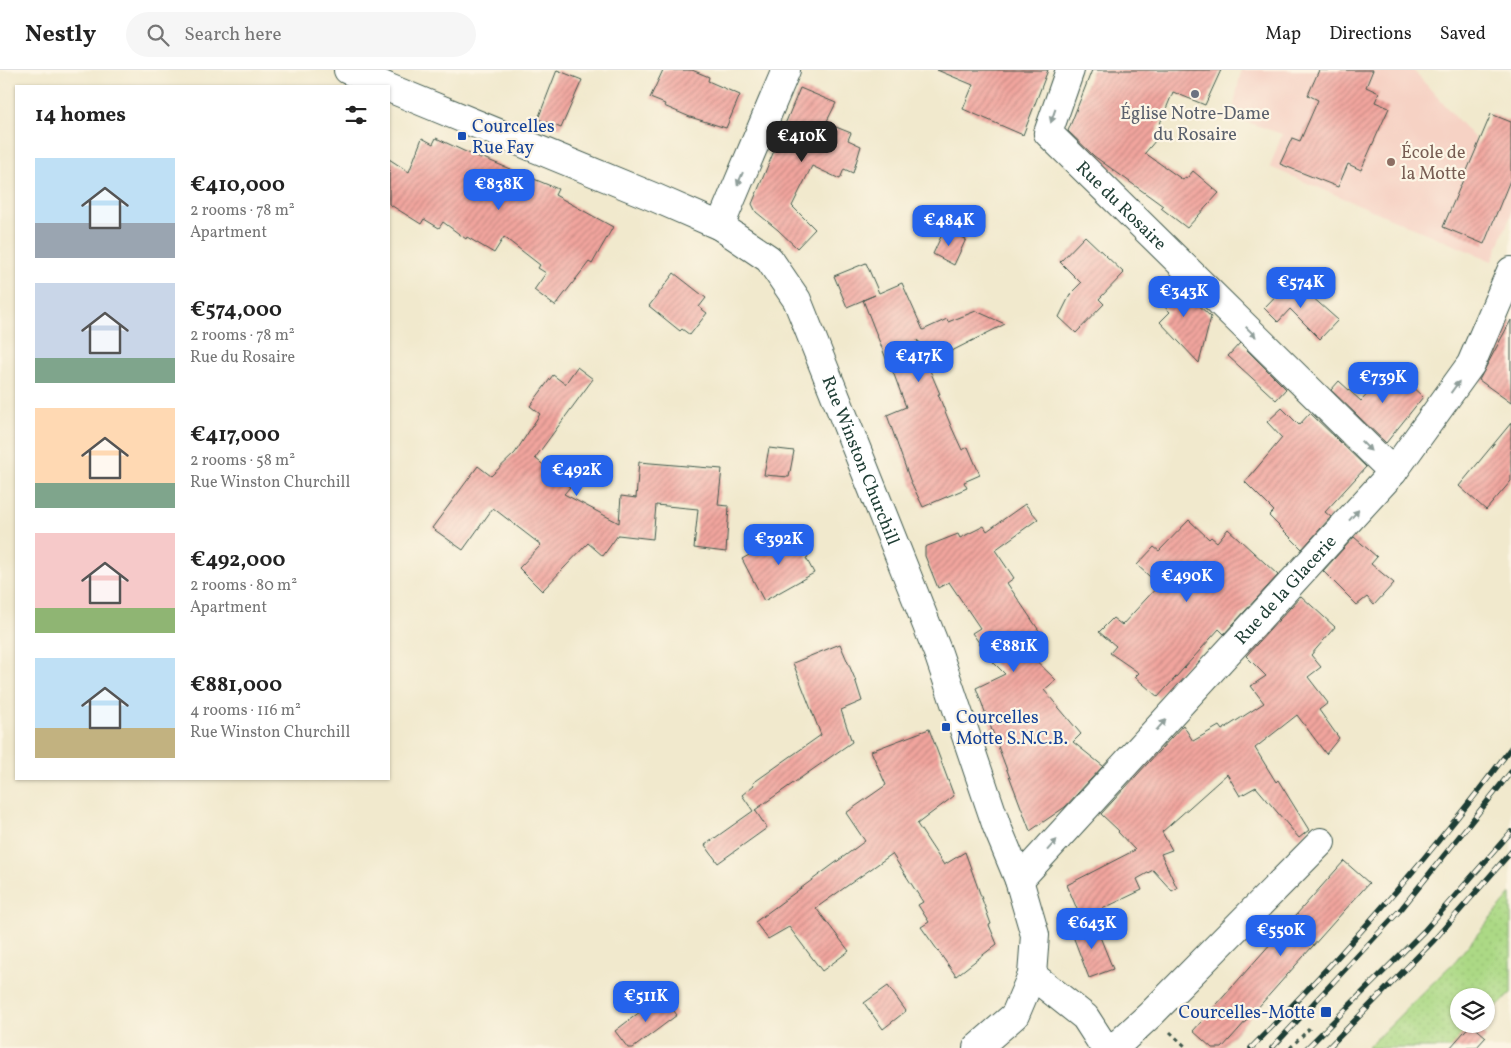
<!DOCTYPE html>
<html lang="en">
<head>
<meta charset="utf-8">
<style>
	body { margin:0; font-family:Vollkorn,serif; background:#f6f6f6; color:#222; height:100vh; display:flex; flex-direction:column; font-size:19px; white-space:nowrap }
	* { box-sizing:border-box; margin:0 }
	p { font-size:16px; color:#767676 }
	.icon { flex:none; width:28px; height:28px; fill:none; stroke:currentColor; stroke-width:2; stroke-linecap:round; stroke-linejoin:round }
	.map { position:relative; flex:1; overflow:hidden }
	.sheet { position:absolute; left:15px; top:15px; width:375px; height:695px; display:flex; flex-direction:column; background:#fff; border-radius:0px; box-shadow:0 1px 4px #0004 }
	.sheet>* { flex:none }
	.fabs { position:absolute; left:1450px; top:918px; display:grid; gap:10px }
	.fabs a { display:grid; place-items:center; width:45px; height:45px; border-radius:50%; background:#fff; box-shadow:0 1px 4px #0004; font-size:25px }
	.price { position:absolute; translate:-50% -42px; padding:0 11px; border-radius:10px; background:#2563eb; color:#fff; font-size:16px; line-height:32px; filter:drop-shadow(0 1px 2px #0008) }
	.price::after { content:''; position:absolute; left:50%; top:30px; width:15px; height:11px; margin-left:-8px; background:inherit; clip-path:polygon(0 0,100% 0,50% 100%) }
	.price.current { background:#222; color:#fff }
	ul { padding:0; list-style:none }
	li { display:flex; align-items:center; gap:15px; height:125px; padding:0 20px }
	li span { display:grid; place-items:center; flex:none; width:140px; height:100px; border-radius:0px; color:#555 }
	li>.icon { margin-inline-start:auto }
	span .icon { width:60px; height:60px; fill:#fffc; stroke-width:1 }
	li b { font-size:21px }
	h2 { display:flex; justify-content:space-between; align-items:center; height:60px; padding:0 20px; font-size:21px }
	header { display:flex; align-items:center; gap:30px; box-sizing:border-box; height:70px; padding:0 25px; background:#fff; border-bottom:1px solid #e0e0e0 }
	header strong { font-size:24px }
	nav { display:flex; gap:28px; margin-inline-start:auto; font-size:18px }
	.search { width:350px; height:45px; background:#f6f6f6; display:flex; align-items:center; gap:12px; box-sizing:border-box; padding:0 18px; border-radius:28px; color:#767676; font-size:19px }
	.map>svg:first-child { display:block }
	.built { fill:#f6d2c4 }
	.green { fill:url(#green-dots); stroke:#668b5c }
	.building { fill:url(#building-hatch) }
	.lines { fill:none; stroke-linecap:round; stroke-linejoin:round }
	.minor-casing { stroke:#3e574b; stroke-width:30 }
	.major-casing { stroke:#3e574b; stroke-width:30 }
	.path { stroke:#3e574b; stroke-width:3; stroke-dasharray:4 4; stroke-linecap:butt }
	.minor { stroke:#fff; stroke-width:28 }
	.major { stroke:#fff; stroke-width:28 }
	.rail-casing { stroke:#1f3d34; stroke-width:5.5 }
	.rail { stroke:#fcf5e5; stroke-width:4; stroke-dasharray:11; stroke-linecap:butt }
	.oneway { fill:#8f9e9a }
	.worship-dot { fill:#6b7280; stroke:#fcf5e5; stroke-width:2 }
	.transit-dot { fill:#1a4fb4; stroke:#fcf5e5; stroke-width:2 }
	.education-dot { fill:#8d6e63; stroke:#fcf5e5; stroke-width:2 }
	.labels { text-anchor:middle; stroke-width:4.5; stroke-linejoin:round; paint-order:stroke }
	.worship-label { font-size:18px; fill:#5b616d; stroke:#fcf5e5 }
	.transit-label { font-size:18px; fill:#164399; stroke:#fcf5e5; text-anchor:start }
	.education-label { font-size:18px; fill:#785e54; stroke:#fcf5e5; text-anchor:start }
	.street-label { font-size:18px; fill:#1f3d34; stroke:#fcf5e5 }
</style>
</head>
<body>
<header>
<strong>Nestly</strong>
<div class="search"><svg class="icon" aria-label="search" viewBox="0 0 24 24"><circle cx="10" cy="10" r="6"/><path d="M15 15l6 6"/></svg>Search here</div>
<nav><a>Map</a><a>Directions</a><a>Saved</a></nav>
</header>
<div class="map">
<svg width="1511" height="978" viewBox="0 0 1511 978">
	<defs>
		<pattern id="green-dots" width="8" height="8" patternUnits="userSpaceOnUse" patternTransform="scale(1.25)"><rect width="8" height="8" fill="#acd985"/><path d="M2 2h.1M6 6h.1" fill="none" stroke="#94bb73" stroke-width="1.8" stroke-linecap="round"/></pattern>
		<pattern id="building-hatch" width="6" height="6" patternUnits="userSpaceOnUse" patternTransform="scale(1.25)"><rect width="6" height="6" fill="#f2a59e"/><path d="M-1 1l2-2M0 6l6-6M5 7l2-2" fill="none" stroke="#c38882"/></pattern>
	</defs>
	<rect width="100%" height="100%" fill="#fcf5e5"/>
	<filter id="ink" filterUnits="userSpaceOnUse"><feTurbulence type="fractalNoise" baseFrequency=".02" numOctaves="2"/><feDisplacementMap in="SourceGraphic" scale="10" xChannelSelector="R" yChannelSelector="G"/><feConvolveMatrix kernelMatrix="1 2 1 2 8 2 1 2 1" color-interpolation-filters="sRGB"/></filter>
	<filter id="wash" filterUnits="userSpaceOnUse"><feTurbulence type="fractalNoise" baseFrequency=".0096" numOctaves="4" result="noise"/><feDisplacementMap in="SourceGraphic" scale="20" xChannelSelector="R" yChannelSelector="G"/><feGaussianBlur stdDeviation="1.12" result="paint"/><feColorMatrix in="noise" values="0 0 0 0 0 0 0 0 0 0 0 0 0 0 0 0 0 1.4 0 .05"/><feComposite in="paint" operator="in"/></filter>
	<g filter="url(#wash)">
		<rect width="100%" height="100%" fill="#f1e9cd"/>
		<!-- built -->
		<path class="built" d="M 1241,0 L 1413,0 L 1485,80 L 1511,88 L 1511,145 L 1492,191 L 1270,97 L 1282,64 L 1232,47 Z"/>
		<!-- green -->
		<path class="green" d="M 1511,824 L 1511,923 L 1486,947 L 1486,926 L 1459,926 L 1459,954 L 1480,954 L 1456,978 L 1367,978 L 1456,890 Z"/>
		<g id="blocks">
			<!-- building -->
			<path class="building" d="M 557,0 L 582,10 L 561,58 L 538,49 Z
				M 663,0 L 692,0 L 709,7 L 708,11 L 740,25 L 726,58 L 690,47 L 664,36 L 665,34 L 650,28 Z
				M 937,0 L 1048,0 L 1023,65 L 963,39 L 973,15 Z
				M 1092,0 L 1221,0 L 1205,35 L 1173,22 L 1154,68 L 1156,70 L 1145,83 L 1183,110 L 1185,107 L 1187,108 L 1193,101 L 1219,123 L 1187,158 L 1161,138 L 1163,136 L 1094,86 L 1068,61 Z
				M 1319,0 L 1373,0 L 1366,17 L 1379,23 L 1375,32 L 1389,38 L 1361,100 L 1348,94 L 1338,117 L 1280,94 L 1292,68 L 1300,71 L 1318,30 L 1308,25 Z
				M 800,18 L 836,33 L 826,53 L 851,63 L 848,70 L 861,76 L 853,103 L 844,99 L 840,109 L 812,96 L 792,136 L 815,159 L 797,178 L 778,160 L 756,142 L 752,134 Z
				M 1491,44 L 1511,52 L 1511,108 L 1484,174 L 1443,157 Z
				M 422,68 L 433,74 L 436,68 L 481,89 L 481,87 L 558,119 L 555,125 L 613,157 L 592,194 L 589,192 L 555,236 L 534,220 L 546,203 L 538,198 L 540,195 L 504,167 L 494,183 L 467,167 L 466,169 L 443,152 L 439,158 L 424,149 L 421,154 L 389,134 L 389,89 L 409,102 Z
				M 944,160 L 966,169 L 954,195 L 933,184 Z
				M 1085,166 L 1124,203 L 1099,229 L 1104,234 L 1076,263 L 1059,247 L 1071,223 L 1081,213 L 1060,192 Z
				M 866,193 L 879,223 L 902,213 L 923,260 L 947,249 L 948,252 L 976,241 L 1005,254 L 938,288 L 917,270 L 940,324 L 938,324 L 951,356 L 962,380 L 968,377 L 980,405 L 964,412 L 967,418 L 923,437 L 910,410 L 887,345 L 906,337 L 889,291 L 887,291 L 863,230 L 875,225 L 847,237 L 834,206 Z
				M 674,203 L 706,228 L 699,237 L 707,243 L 690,265 L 682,259 L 680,261 L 649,236 Z
				M 1170,208 L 1211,247 L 1199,293 L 1160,252 L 1170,242 L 1153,226 Z
				M 1292,209 L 1338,250 L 1320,269 L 1290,239 L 1278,252 L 1264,238 Z
				M 1511,250 L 1511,333 L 1479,310 Z
				M 1240,273 L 1286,319 L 1276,330 L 1228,286 Z
				M 577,297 L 593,309 L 535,388 L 570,417 L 564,424 L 619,453 L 621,426 L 636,428 L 639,392 L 722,399 L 718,435 L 729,436 L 726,482 L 694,478 L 698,439 L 656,435 L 653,469 L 618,465 L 603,486 L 588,473 L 542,521 L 519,498 L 541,475 L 493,438 L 463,480 L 432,458 L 478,396 L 491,406 L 515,383 L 540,344 L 530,336 L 553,305 L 565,314 Z
				M 1392,298 L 1423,327 L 1386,373 L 1331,320 L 1339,311 L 1361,331 Z
				M 1282,338 L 1299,355 L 1310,343 L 1366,397 L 1325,442 L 1331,447 L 1302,479 L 1269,446 L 1274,441 L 1245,412 L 1282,368 L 1267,352 Z
				M 1511,353 L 1511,411 L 1486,440 L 1459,416 Z
				M 769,378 L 794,381 L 789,407 L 764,405 Z
				M 1025,434 L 1038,449 L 995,480 L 1014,508 L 1007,513 L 1040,562 L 1020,575 L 1056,610 L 1044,620 L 1081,664 L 1073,672 L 1103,696 L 1065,737 L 1030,761 L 976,618 L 1005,604 L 994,593 L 972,563 L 980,558 L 949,512 L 938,518 L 925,486 L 925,477 L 958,464 L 960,468 L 984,456 L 987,461 Z
				M 1189,450 L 1209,469 L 1211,467 L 1217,472 L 1228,459 L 1278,505 L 1224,564 L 1219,559 L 1158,627 L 1135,607 L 1139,603 L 1110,583 L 1116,576 L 1099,562 L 1113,548 L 1122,555 L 1159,515 L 1137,495 L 1154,477 L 1159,481 Z
				M 794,460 L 808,487 L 806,488 L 814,503 L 764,531 L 742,489 Z
				M 1354,467 L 1377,487 L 1371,494 L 1394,513 L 1374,535 L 1367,527 L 1357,535 L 1323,501 Z
				M 1301,526 L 1335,557 L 1311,585 L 1321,597 L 1308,607 L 1328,633 L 1319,640 L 1339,668 L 1326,684 L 1297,645 L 1255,678 L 1276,712 L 1278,710 L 1309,760 L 1299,768 L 1256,717 L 1240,726 L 1227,704 L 1162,762 L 1172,780 L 1161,784 L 1177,818 L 1172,821 L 1153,800 L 1137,809 L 1142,820 L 1081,849 L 1067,815 L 1135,780 L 1118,762 L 1119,761 L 1101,744 L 1183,655 L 1193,671 L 1219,656 L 1222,660 L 1264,633 L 1251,616 L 1266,606 L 1246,586 Z
				M 840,574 L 855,609 L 862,631 L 841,640 L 852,672 L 755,740 L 767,758 L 718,793 L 705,775 L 753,741 L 742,725 L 754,715 L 753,713 L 821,665 L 793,593 Z
				M 929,659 L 954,726 L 917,754 L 944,795 L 965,782 L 991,854 L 989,855 L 997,874 L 956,906 L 921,857 L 929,852 L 918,835 L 923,832 L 892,784 L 816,838 L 849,881 L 822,901 L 789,857 L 768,869 L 755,852 L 865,771 L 846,743 L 886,715 L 871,681 Z
				M 1344,791 L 1369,813 L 1222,978 L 1212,978 L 1193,961 Z
				M 1094,852 L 1113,899 L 1089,908 L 1071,861 Z
				M 888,916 L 906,941 L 883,959 L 864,933 Z
				M 662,925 L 677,945 L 633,978 L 628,978 L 615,961 Z
				M 1471,954 L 1486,967 L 1476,978 L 1450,978 Z"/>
		</g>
	</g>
	<g filter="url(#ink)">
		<use href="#blocks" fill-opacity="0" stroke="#3e574b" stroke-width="1"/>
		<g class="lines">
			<!-- minor casing -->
			<g class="minor-casing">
				<g id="minor">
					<path id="s1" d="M 1070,0 L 1048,63 L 1393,402"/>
					<path d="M 720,156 L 786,0"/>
					<path id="s2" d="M 1019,810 L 1393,402 L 1471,294 L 1511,201"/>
					<path d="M 1032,905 L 1085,947 L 1105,978"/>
					<path d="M 1114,978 L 1151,944 L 1321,772"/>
				</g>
			</g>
			<!-- major casing -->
			<g class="major-casing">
				<g id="major">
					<path d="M 348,0 L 385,16"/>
					<path id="s3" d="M 389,18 L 656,128 L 720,156 L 769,189 L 797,230 L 938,583 L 997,757 L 1019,810 L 1035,865 L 1032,905 L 1015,945 L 977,978"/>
				</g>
			</g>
			<!-- path -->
			<path class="path" d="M 1170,962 L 1187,978
				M 1290,978 L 1312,956"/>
			<!-- minor -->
			<use href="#minor" class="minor"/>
			<!-- major -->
			<use href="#major" class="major"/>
			<!-- rail casing -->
			<g class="rail-casing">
				<path id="rail" d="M 1251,978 C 1344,884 1432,784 1511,678
					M 1272,978 L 1402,838 L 1511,702
					M 1307,978 L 1424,861 L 1511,762
					M 1328,978 L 1434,870 L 1511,782"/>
			</g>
			<!-- rail -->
			<use href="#rail" class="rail"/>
		</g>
		<!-- one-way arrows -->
		<defs><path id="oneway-solid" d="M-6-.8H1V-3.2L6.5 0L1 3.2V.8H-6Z" transform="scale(1.25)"/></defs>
		<g class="oneway">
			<use href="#oneway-solid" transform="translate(1053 46) rotate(109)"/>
			<use href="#oneway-solid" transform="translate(740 109) rotate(113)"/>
			<use href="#oneway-solid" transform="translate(1251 262) rotate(45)"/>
			<use href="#oneway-solid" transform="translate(1455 317) rotate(-54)"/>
			<use href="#oneway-solid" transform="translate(1366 376) rotate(45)"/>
			<use href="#oneway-solid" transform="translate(1354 445) rotate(-48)"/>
			<use href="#oneway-solid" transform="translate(1161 655) rotate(-48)"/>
			<use href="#oneway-solid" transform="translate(1052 775) rotate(-48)"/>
		</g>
	</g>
	<!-- markers -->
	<circle class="worship-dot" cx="1195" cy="24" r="5"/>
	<g class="transit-dot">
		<rect x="457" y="61" width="10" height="10" rx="2.5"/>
		<rect x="941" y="652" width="10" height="10" rx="2.5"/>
		<rect x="1320" y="936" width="12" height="12" rx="2.5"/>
	</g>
	<circle class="education-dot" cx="1391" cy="92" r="5"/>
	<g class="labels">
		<!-- worship labels -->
		<g class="worship-label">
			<text x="1195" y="49">Église Notre-Dame<tspan x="1195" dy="21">du Rosaire</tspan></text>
		</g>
		<!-- transit labels -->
		<g class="transit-label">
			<text x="472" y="62">Courcelles<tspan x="472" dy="21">Rue Fay</tspan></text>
			<text x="956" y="653">Courcelles<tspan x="956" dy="21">Motte S.N.C.B.</tspan></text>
			<text x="1315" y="948" text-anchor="end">Courcelles-Motte</text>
		</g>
		<!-- education labels -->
		<g class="education-label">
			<text x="1401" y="88">École de<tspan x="1401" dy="21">la Motte</tspan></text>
		</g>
		<!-- street labels -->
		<g class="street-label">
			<text dy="6" stroke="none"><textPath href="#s1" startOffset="170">Rue du Rosaire</textPath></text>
			<text dy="6" stroke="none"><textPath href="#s3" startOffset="640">Rue Winston Churchill</textPath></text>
			<text dy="6" stroke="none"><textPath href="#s2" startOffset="394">Rue de la Glacerie</textPath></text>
		</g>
	</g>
</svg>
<div class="fabs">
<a><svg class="icon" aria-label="layers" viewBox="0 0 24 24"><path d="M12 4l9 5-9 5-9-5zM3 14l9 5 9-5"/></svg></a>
</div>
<b class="price current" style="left:802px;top:93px">€410K</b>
<b class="price" style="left:499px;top:141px">€838K</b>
<b class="price" style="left:949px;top:177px">€484K</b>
<b class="price" style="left:1301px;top:239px">€574K</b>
<b class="price" style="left:1184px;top:248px">€343K</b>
<b class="price" style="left:919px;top:313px">€417K</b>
<b class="price" style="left:1383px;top:334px">€739K</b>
<b class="price" style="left:577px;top:427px">€492K</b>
<b class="price" style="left:779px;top:496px">€392K</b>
<b class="price" style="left:1187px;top:533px">€490K</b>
<b class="price" style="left:1014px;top:603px">€881K</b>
<b class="price" style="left:1092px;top:880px">€643K</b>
<b class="price" style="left:1281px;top:887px">€550K</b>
<b class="price" style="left:646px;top:953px">€511K</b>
<section class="sheet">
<h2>14 homes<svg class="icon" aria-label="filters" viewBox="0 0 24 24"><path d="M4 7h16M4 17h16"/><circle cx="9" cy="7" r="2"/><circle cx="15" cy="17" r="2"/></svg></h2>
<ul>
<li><span style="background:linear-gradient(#bfe0f5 65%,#9aa5b1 0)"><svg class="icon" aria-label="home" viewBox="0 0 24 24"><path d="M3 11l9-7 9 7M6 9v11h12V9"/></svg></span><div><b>€410,000</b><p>2 rooms · 78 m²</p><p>Apartment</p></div></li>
<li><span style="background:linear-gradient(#c9d6e8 75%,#7fa58c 0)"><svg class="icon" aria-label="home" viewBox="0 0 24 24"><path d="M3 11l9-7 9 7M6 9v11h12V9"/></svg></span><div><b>€574,000</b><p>2 rooms · 78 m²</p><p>Rue du Rosaire</p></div></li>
<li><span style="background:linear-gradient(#ffd9b3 75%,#7fa58c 0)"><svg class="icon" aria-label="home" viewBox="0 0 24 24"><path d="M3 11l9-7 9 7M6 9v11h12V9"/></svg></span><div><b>€417,000</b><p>2 rooms · 58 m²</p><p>Rue Winston Churchill</p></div></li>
<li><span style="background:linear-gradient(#f6c9c9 75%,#8fb573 0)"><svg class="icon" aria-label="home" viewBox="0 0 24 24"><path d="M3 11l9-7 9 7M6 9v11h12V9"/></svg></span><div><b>€492,000</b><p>2 rooms · 80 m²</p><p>Apartment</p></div></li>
<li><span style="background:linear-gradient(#bfe0f5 70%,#c2b280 0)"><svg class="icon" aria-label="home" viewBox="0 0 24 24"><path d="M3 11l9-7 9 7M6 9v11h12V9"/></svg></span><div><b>€881,000</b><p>4 rooms · 116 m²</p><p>Rue Winston Churchill</p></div></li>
</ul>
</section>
</div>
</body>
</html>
